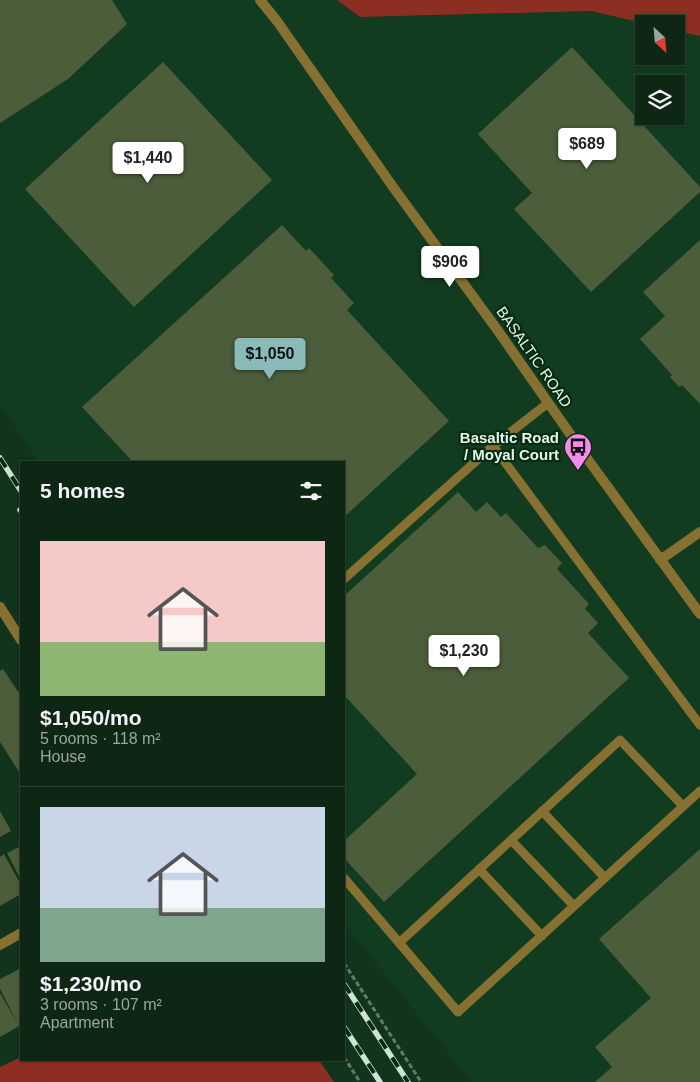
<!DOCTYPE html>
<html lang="en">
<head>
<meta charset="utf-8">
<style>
	body { margin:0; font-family:Helvetica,sans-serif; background:#172f1e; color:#f1f3f6; height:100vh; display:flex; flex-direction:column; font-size:19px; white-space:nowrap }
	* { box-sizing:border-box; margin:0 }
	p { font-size:16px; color:#9ba5a0 }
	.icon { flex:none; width:28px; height:28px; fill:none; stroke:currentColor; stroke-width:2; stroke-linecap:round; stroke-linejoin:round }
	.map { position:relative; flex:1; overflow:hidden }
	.details { position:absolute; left:20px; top:461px; width:325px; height:600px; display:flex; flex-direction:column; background:#0e2715; border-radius:0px; box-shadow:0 1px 4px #0004,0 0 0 1px #2e4434 }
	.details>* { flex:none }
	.needle { width:32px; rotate:154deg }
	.fabs { position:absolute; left:635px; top:15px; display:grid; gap:10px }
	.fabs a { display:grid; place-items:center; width:50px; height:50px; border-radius:0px; background:#0e2715; box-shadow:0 1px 4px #0004,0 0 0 1px #2e4434; font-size:25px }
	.price { position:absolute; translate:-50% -42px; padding:0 11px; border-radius:5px; background:#fff; color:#222; font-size:16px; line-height:32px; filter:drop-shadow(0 1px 2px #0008) }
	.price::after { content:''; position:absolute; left:50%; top:30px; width:15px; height:11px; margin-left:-8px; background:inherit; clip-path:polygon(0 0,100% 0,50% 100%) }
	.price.current { background:#8bbbb9; color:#111 }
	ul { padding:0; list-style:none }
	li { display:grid; align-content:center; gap:10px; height:265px; padding:0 20px }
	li+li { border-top:1px solid #2e4434 }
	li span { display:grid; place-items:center; height:155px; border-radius:0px; color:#555 }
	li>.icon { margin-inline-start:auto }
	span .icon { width:90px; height:90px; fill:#fffc; stroke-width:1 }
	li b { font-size:21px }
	h2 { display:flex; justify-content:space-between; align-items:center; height:60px; padding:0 20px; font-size:21px }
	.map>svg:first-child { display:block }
	.built { fill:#123c1f; fill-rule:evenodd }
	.green { fill:#8c2e21 }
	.building { fill:#4b5d3a }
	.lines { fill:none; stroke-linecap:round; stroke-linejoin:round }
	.path { stroke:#5f7c67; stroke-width:3; stroke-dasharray:5 2.5; stroke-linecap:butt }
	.service { stroke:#877132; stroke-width:9 }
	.minor { stroke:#877132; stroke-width:10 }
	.rail-casing { stroke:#cee3d2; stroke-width:5.5 }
	.rail { stroke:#072a12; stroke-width:4; stroke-dasharray:11; stroke-linecap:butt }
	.labels { text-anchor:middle; stroke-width:4.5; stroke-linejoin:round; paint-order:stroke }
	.street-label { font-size:15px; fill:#e4f7e7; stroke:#072a12 }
	.poi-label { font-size:15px; font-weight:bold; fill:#e4f7e7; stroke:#072a12; text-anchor:end }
</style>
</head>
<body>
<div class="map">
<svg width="700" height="1082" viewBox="0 0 700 1082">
	<rect width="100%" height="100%" fill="#12341c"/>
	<!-- built -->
	<path class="built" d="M 0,0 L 337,0 L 360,17 L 591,11 L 647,24 L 644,24 L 644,56 L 676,56 L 676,31 L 700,36 L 700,1082 L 472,1082 L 344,923 L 344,462 L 38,462 L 0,405 ZM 644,84 L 676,84 L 676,116 L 644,116 Z"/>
	<!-- green -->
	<path class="green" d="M 337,0 L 700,0 L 700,36 L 676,31 L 676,24 L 647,24 L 591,11 L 360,17 Z
		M 21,1057 L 21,1060 L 319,1060 L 334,1082 L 0,1082 L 0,1067 Z"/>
	<!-- building -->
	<path class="building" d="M 0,0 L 112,0 L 127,24 L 68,79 L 0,123 Z
		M 572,47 L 700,187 L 700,192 L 591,292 L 514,209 L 532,193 L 478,134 Z
		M 163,62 L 272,180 L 134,307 L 25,189 Z
		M 282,225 L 306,251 L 309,248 L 334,275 L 331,278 L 354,303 L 347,310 L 449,421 L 344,517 L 344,462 L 133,462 L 82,407 Z
		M 700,240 L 700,404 L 682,385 L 679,387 L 670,377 L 672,375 L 640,339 L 665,316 L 643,292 Z
		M 458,492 L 476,512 L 487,502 L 501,517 L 506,513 L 538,548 L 545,545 L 562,563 L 557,569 L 589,604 L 585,609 L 598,623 L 588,633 L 629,678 L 384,902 L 344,858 L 344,841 L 417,774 L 344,695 L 344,596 Z
		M 3,669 L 21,696 L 21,775 L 0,742 L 0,671 Z
		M 0,811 L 11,831 L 0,837 Z
		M 21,846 L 21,880 L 7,853 Z
		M 700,849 L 700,1082 L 595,1082 L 612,1067 L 595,1047 L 651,998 L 599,939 Z
		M 4,854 L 21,885 L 21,894 L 0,906 L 0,857 Z
		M 21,968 L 21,1025 L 0,1037 L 0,993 L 18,1024 L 0,989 L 0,979 Z"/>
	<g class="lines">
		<!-- path -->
		<path class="path" d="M 344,963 L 421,1082
			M 344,1057 L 360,1082"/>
		<!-- service -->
		<path class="service" d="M 548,403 L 493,446 L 700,725
			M 344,579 L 493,446
			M 542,811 L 605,878
			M 511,840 L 574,906
			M 479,869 L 542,936
			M 344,878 L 458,1012 L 700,791
			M 399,943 L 620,740 L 683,806"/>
		<!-- minor -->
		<path class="minor" d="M 260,0 L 277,21 L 393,187 L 496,328 L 589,461 L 700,614
			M 660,560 L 700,532
			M 0,607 L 21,640
			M 0,945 L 21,933"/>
		<!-- rail casing -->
		<g class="rail-casing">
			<path id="rail" d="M 0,458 L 21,491
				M 20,510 L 21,511
				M 344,984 L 408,1082
				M 344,1027 L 380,1082"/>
		</g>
		<!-- rail -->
		<use href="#rail" class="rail"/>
	</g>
	<!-- icons -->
	<defs>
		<g id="bus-pin" transform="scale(1.4375)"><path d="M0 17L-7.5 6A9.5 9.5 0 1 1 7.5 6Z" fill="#f788ec" stroke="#072a12"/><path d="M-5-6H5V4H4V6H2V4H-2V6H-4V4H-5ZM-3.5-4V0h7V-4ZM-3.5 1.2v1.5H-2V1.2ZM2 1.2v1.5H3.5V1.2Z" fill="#111"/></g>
	</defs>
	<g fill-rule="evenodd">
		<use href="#bus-pin" x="578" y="447"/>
	</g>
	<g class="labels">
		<!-- street labels -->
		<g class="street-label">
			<text transform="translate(534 357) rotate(55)" y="5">BASALTIC ROAD</text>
		</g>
		<!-- poi labels -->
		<g class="poi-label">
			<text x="559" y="443">Basaltic Road<tspan x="559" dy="17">/ Moyal Court</tspan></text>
		</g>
	</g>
</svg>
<div class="fabs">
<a><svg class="needle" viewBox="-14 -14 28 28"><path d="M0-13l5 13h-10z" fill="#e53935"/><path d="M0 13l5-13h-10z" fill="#9ba5a0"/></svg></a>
<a><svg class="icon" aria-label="layers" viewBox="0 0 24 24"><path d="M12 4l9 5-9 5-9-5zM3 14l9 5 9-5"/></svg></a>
</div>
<b class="price" style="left:587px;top:170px">$689</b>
<b class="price" style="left:148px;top:184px">$1,440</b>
<b class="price" style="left:450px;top:288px">$906</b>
<b class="price current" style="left:270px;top:380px">$1,050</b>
<b class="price" style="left:464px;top:677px">$1,230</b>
<section class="details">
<h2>5 homes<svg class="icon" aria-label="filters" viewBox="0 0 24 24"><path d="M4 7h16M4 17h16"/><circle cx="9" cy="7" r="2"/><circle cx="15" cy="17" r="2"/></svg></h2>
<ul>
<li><span style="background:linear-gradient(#f6c9c9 65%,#8fb573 0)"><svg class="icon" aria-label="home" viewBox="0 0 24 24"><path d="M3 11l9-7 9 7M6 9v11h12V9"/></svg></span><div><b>$1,050/mo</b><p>5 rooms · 118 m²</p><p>House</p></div></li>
<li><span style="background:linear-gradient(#c9d6e8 65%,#7fa58c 0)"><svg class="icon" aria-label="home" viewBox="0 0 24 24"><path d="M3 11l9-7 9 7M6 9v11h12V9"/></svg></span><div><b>$1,230/mo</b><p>3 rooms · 107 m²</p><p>Apartment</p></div></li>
</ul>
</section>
</div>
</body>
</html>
